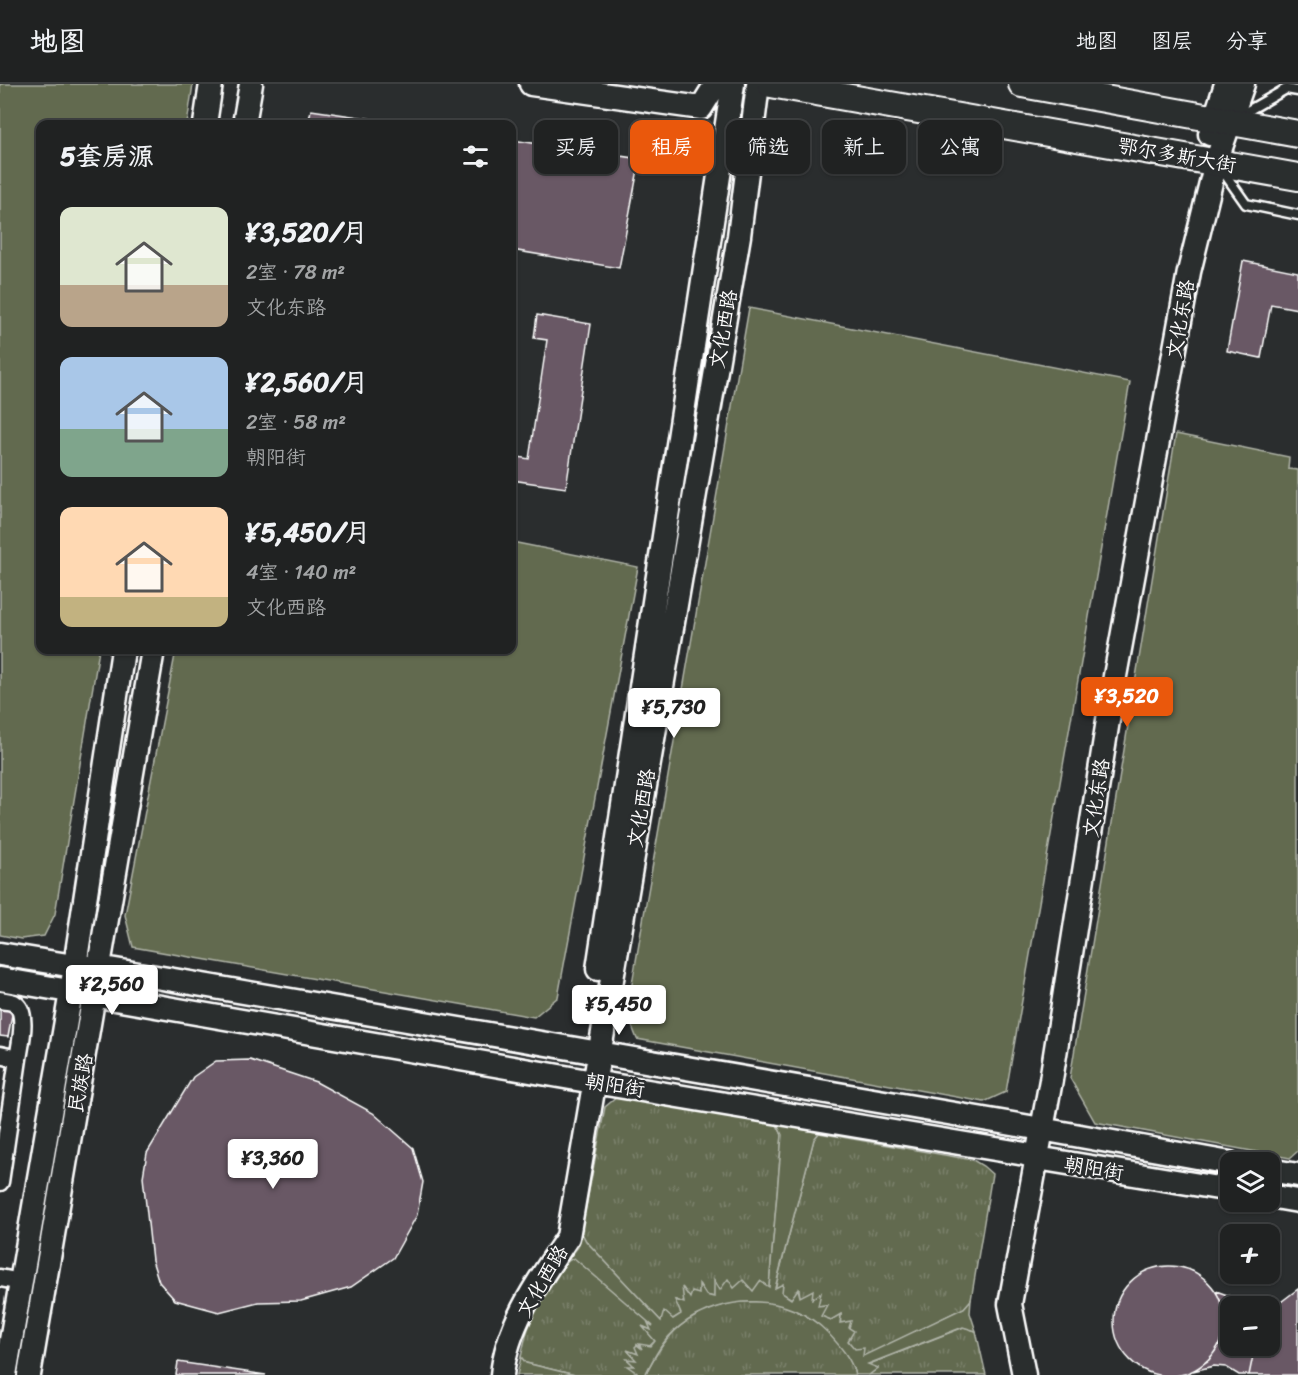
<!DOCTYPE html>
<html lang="zh">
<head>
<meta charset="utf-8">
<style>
	body { margin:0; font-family:Sriracha,"LXGW WenKai TC",sans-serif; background:#282a2a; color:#f1f3f6; height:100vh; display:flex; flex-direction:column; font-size:22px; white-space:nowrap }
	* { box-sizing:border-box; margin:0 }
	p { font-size:20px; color:#a2a4a5 }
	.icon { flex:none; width:33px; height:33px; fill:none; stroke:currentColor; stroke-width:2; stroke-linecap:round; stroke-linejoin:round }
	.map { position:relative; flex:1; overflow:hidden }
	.side { position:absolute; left:36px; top:36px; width:480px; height:534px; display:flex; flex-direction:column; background:#202222; border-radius:12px; box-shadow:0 2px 4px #0004,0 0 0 2px #3d3f40 }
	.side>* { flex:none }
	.banner { position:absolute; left:534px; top:36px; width:570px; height:54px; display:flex; gap:12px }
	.buttons { position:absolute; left:1220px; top:1068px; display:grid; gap:12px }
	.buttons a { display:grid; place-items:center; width:60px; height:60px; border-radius:12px; background:#202222; box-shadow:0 2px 4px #0004,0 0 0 2px #3d3f40; font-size:30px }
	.price { position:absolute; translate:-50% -51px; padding:0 14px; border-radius:6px; background:#fff; color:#222; font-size:20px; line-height:39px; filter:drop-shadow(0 2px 3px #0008) }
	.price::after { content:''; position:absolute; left:50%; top:36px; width:18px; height:14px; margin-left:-9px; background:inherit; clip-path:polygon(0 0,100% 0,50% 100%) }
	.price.selected { background:#ea580c; color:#fff }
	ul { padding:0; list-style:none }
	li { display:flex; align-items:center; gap:18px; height:150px; padding:0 24px }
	li span { display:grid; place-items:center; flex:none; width:168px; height:120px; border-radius:12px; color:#555 }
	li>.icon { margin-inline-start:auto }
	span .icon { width:72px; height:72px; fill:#fffc; stroke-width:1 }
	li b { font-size:26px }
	h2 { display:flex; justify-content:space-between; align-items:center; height:72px; padding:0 24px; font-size:26px }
	.chip { padding:0 21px; border-radius:12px; background:#202222; box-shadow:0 2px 4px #0004,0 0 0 2px #3d3f40; font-size:21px; line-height:54px }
	.chip.selected { background:#ea580c; color:#fff }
	header { display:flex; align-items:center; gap:36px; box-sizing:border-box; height:84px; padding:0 30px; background:#202222; border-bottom:2px solid #3d3f40 }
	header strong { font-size:28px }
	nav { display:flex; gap:33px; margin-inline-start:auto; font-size:21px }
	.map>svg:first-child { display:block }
	.grass { fill:url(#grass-tufts); stroke:#b0b4a8; stroke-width:1.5 }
	.green { fill:#626a50; stroke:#b0b4a8; stroke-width:1.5 }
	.building { fill:#695965; stroke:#fff; stroke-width:1.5 }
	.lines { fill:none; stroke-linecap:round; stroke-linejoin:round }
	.lane-casing { stroke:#fff; stroke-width:13 }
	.street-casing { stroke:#fff; stroke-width:21 }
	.secondary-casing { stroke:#fff; stroke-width:27 }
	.primary-casing { stroke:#fff; stroke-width:30 }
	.lane { stroke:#2a2d2e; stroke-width:8 }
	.street { stroke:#2a2d2e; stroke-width:16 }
	.secondary { stroke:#2a2d2e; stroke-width:22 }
	.primary { stroke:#2a2d2e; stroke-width:26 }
	.labels { text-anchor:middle; stroke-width:5; stroke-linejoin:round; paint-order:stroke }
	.street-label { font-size:20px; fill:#fff; stroke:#2a2d2e }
</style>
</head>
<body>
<header>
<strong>地图</strong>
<nav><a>地图</a><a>图层</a><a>分享</a></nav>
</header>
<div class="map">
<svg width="1298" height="1291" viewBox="0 0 1298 1291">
	<defs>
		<pattern id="grass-tufts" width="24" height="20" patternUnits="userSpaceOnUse" patternTransform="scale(1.5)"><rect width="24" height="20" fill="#626a50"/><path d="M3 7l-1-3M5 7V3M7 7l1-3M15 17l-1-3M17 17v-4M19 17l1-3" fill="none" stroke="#7a806a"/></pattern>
	</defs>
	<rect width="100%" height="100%" fill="#2a2d2e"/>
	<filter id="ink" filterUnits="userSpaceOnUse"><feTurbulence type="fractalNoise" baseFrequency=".0167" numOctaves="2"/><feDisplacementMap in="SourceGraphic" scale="12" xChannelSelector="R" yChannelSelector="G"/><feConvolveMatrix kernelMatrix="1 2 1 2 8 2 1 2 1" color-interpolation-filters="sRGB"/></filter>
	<g filter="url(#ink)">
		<!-- grass -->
		<path class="grass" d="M 617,1013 L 777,1040 L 782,1051 L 769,1204 L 753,1207 L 747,1203 L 720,1206 L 715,1197 L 714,1213 L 706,1211 L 700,1201 L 699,1210 L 690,1215 L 683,1204 L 684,1219 L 676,1216 L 681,1230 L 673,1235 L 661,1237 L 586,1157 L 581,1148 L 605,1023 Z
			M 819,1049 L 973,1076 L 983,1082 L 992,1090 L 971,1216 L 964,1224 L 863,1273 C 852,1263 838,1247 841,1231 L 831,1236 L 821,1232 L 826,1221 L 818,1222 L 812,1215 L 800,1213 L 799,1206 L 792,1215 L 775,1205 L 814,1055 Z
			M 574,1173 L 658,1246 L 653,1247 L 644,1243 L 655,1257 L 644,1267 L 637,1261 L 638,1270 L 628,1267 L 637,1276 L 628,1276 L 635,1282 L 637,1291 L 575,1291 L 526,1279 L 521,1273 C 523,1264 525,1254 528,1245 C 534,1228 559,1180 574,1173 Z
			M 735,1218 C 746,1218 758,1217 769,1218 C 805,1224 847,1254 855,1291 L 645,1291 C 668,1245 686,1231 735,1218 Z
			M 964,1243 L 976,1247 L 986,1291 L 869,1291 L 878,1284 L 867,1281 Z"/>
		<!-- green -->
		<path class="green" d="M 0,0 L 193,0 L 187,40 L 40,40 L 40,566 L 99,566 L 55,830 L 44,852 L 21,855 L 0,851 Z
			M 749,224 L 1130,298 L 1006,1008 L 984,1018 L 637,955 L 627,929 Z
			M 1176,350 L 1289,373 L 1288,385 L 1298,386 L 1298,1067 L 1290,1074 L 1095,1038 L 1070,994 Z
			M 512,458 L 638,483 L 558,913 L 534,933 L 133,863 L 125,831 L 176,566 L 512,566 Z
			M 777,1040 L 819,1049 L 814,1055 L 775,1204 L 783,1200 L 782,1209 L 791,1215 L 798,1205 L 800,1213 L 813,1206 L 812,1215 L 821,1209 L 818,1222 L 827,1221 L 821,1232 L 831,1236 L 841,1230 L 840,1239 L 851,1237 L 849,1244 L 854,1247 L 848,1257 L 855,1265 L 864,1264 L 863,1272 L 964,1224 L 971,1216 L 970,1229 L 976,1247 L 963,1243 L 868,1280 L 878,1284 L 869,1291 L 855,1291 C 852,1275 839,1261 828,1249 C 789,1208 722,1209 680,1242 C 663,1255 654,1273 645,1291 L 637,1291 L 637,1289 L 627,1282 L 634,1282 L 627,1275 L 636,1276 L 627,1266 L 638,1270 L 635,1263 L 637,1261 L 642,1265 L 639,1260 L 651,1262 L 655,1257 L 642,1242 L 651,1246 L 648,1239 L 653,1242 L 574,1174 L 567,1177 L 578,1163 L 581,1148 L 586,1157 L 661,1237 L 664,1227 L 673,1235 L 681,1230 L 675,1216 L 684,1219 L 682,1203 L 690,1214 L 692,1208 L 699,1210 L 699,1200 L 706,1211 L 714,1213 L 714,1196 L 720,1206 L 728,1195 L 734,1204 L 743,1196 L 753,1207 L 760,1197 L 769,1203 L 782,1051 Z
			M 521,1273 L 526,1279 L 575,1291 L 517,1291 Z"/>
		<!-- building -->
		<path class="building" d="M 311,26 L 407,40 L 308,40 Z
			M 512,56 L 640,75 L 619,184 L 512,166 Z
			M 1243,177 L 1298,188 L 1298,225 L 1271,220 L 1261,274 L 1227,267 Z
			M 537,231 L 591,240 L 566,404 L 512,396 L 512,372 L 529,375 L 547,256 L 534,254 Z
			M 0,922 L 13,925 L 8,953 L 0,952 Z
			M 250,976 L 316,998 L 373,1029 L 413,1064 L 423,1098 L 417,1131 L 393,1174 L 351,1203 L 301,1217 L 258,1218 L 219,1228 L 175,1216 L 159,1198 L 152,1176 L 143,1093 L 147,1069 L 193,993 L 216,977 Z
			M1114 1237a55 55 0 1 1 110 0a55 55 0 1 1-110 0Z
			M 1298,1205 L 1298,1291 L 1249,1291 L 1255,1262 L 1269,1262 L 1269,1234 L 1277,1221 Z
			M 1216,1207 L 1255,1221 L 1277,1221 L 1269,1234 L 1269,1222 L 1230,1222 L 1230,1262 L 1255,1262 L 1249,1291 L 1239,1291 L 1226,1283 L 1214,1282 L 1193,1287 L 1209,1276 L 1219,1261 L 1224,1242 L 1223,1224 Z
			M 178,1278 L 266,1291 L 176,1291 Z"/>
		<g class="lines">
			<!-- lane casing -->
			<g class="lane-casing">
				<path id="lane" d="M 1237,33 L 1286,5 L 1298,7
					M 1222,86 L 1246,120 L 1298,131"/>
			</g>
			<!-- street casing -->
			<g class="street-casing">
				<path id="street" d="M 0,916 C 4,917 11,917 14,919 C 29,927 20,961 18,975 L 0,971
					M 0,1098 L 18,975
					M 0,1194 L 21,1198"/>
			</g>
			<!-- secondary casing -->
			<g class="secondary-casing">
				<path id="secondary" d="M 531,0 L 701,24 L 716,0
					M 205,40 L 211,0
					M 244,40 L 251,0
					M 1210,50 L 1226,0
					M 0,870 L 74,882 L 98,883 L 1030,1043 L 1230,1079
					M 598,885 L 733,0
					M 0,895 L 582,996 L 1025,1070 L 1037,1074 L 1230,1106
					M 1269,1086 L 1298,1091
					M 1269,1112 L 1298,1117
					M 5,1291 L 71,908 L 123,566
					M 29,1291 L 153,566
					M 502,1291 C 507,1239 540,1195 568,1153 L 739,152 L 758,0
					M 1024,1291 L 1010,1220 L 1051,996 L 1115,592 L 1189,188 L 1216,78 L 1243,0"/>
			</g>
			<!-- primary casing -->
			<g class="primary-casing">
				<path id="primary" d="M 771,0 L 1298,93
					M 1022,0 L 1298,50"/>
			</g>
			<!-- lane -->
			<use href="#lane" class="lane"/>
			<!-- street -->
			<use href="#street" class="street"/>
			<!-- secondary -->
			<use href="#secondary" class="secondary"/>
			<!-- primary -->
			<use href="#primary" class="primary"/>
		</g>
	</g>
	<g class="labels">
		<!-- street labels -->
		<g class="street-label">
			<text transform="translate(1177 71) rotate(10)" y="7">鄂尔多斯大街</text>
			<text transform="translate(1180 235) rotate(-80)" y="7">文化东路</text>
			<text transform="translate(723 245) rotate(-80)" y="7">文化西路</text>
			<text transform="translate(1096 714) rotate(-81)" y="7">文化东路</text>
			<text transform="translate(641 724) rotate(-80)" y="7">文化西路</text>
			<text transform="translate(80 999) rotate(-80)" y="7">民族路</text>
			<text transform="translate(615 1001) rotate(9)" y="7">朝阳街</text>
			<text transform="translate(1094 1084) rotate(9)" y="7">朝阳街</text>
			<text transform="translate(542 1197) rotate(-59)" y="7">文化西路</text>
		</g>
	</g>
</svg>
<div class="buttons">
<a><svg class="icon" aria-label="layers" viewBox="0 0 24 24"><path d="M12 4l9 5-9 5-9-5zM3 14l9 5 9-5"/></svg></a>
<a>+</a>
<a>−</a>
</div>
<b class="price selected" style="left:1127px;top:644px">¥3,520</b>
<b class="price" style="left:674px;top:655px">¥5,730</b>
<b class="price" style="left:112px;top:932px">¥2,560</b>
<b class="price" style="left:619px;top:952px">¥5,450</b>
<b class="price" style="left:273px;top:1106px">¥3,360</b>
<div class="banner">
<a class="chip">买房</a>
<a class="chip selected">租房</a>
<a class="chip">筛选</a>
<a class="chip">新上</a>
<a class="chip">公寓</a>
</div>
<section class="side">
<h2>5套房源<svg class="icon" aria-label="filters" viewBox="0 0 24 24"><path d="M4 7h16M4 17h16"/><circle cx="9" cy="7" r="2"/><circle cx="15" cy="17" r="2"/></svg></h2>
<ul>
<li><span style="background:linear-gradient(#dfe7d0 65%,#b9a48a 0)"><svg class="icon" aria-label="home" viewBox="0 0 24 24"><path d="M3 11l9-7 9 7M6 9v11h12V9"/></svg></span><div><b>¥3,520/月</b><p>2室 · 78 m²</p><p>文化东路</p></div></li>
<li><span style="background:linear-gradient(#a9c7e8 60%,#7fa58c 0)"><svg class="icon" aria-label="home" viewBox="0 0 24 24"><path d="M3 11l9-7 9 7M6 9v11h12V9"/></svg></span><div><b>¥2,560/月</b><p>2室 · 58 m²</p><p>朝阳街</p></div></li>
<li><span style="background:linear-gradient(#ffd9b3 75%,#c2b280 0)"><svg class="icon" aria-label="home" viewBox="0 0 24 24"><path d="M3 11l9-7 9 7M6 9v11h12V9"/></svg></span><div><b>¥5,450/月</b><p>4室 · 140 m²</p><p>文化西路</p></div></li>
</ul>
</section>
</div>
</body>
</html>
